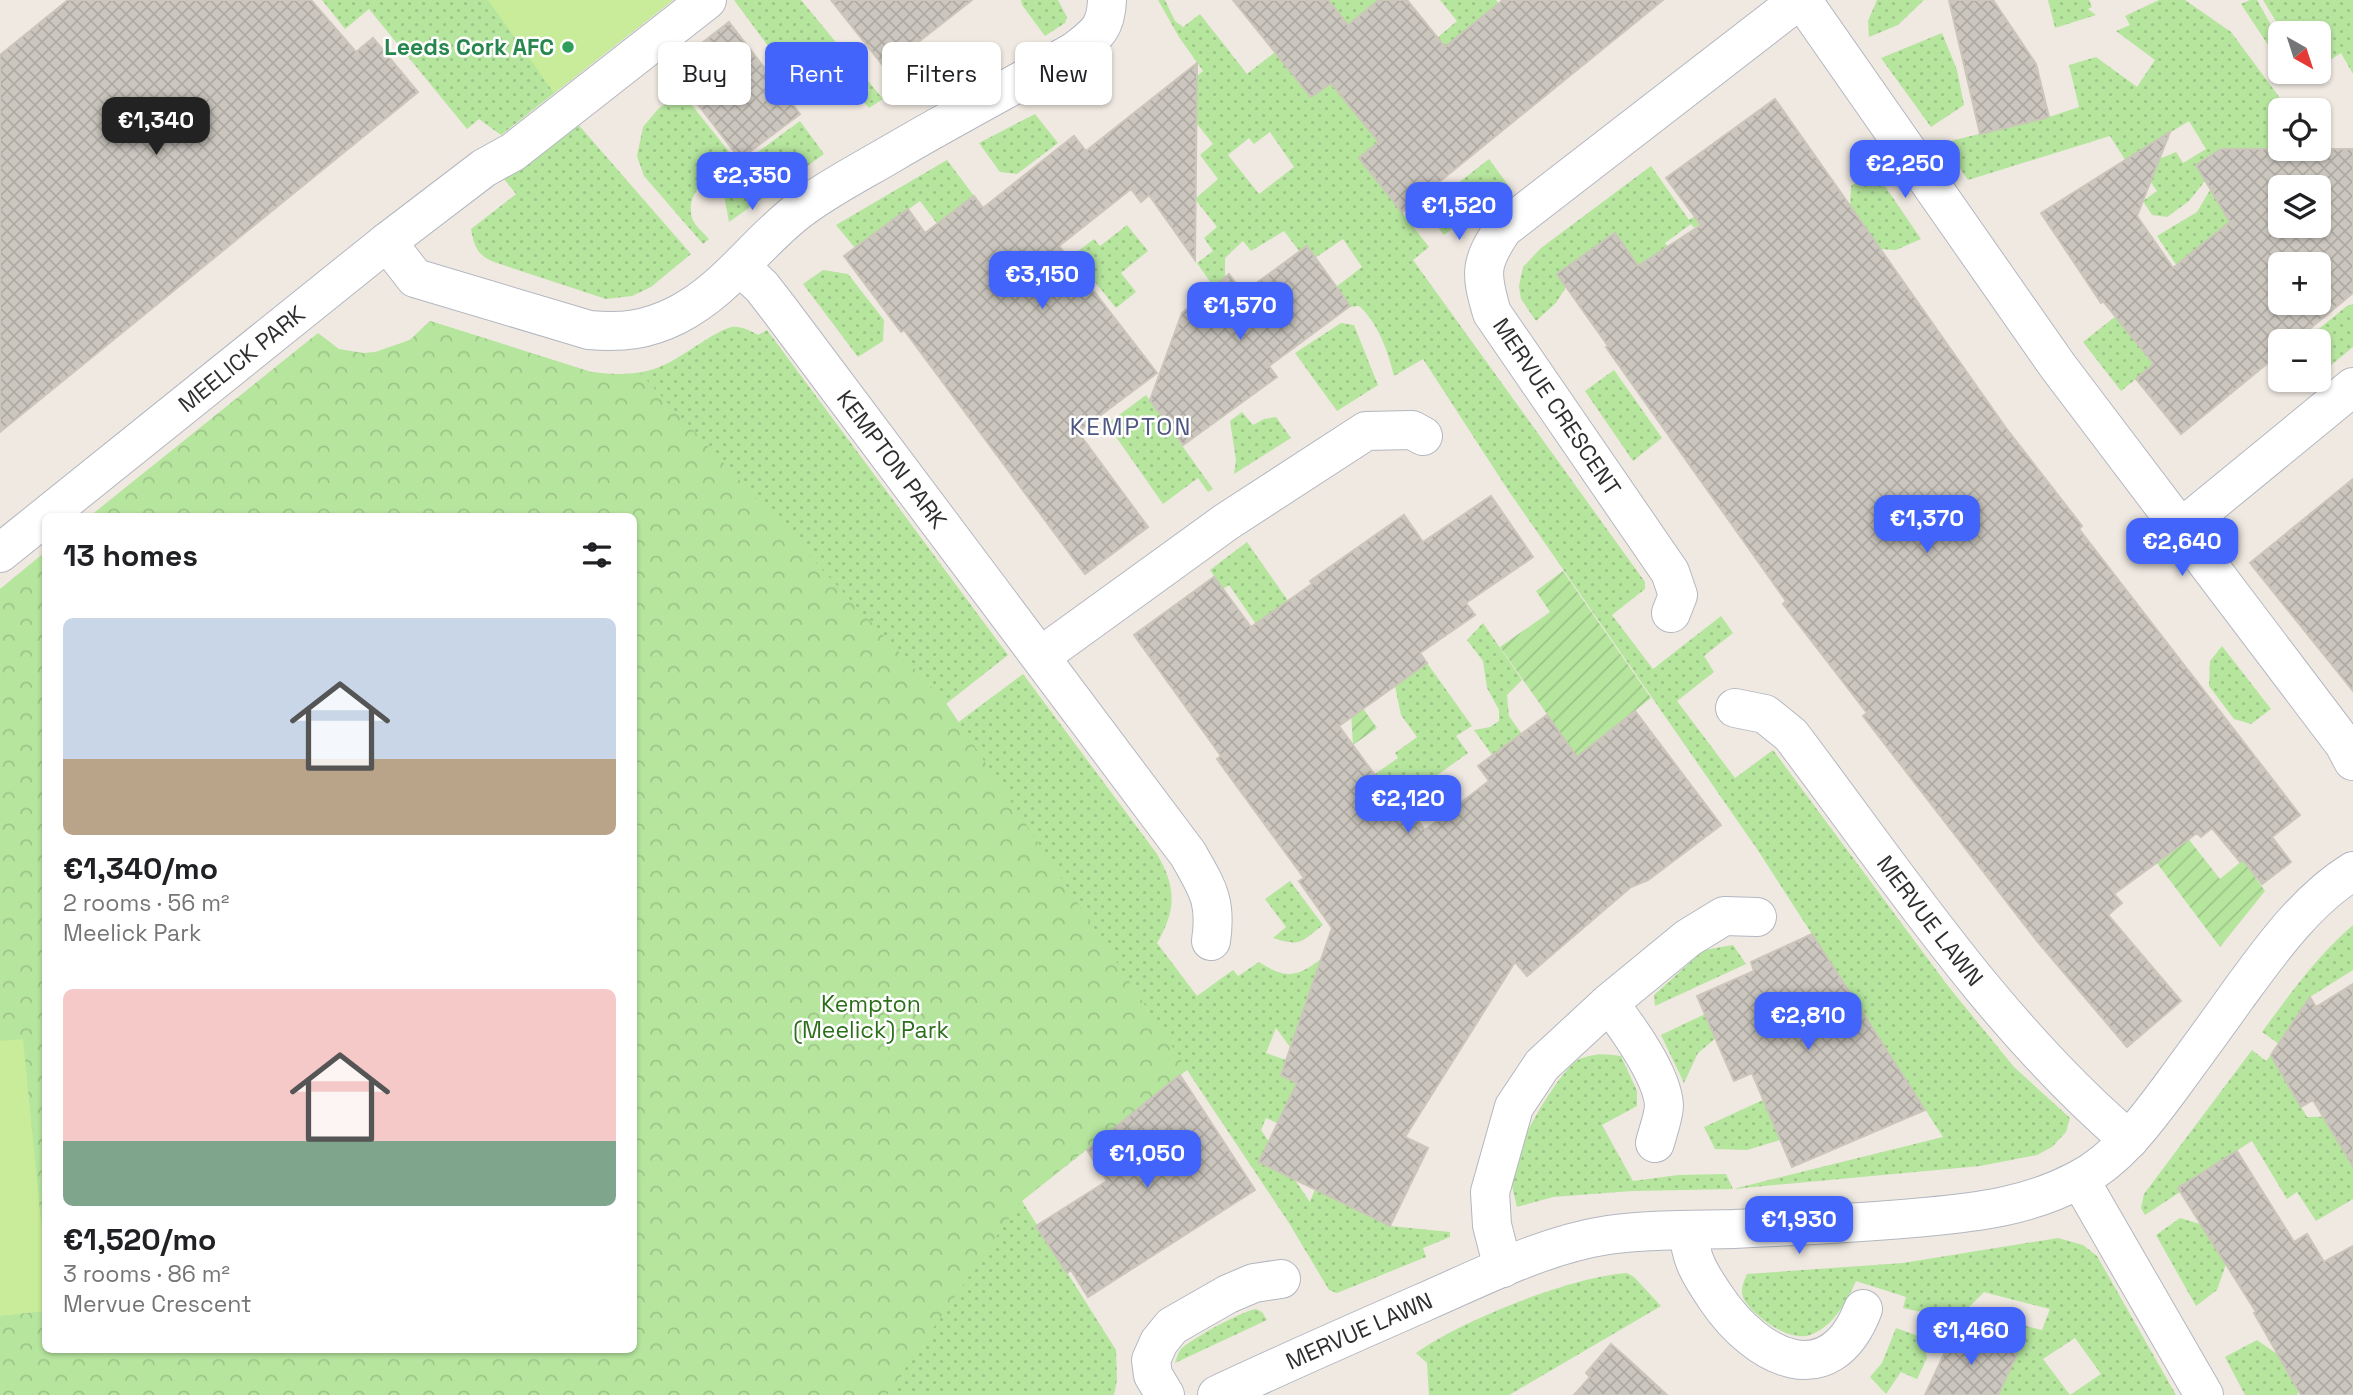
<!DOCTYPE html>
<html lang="en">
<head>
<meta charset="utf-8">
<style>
	body { margin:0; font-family:"Space Grotesk",sans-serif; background:#f6f6f6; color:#202124; height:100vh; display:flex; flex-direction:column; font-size:26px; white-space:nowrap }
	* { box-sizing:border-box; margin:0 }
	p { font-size:23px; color:#757577 }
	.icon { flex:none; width:38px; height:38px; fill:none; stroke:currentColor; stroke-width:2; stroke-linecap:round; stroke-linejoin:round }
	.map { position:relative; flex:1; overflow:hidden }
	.sheet { position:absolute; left:42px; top:513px; width:595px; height:840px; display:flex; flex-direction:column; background:#fff; border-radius:10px; box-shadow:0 2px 5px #0004 }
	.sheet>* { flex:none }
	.banner { position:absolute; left:658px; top:42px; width:665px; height:63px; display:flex; gap:14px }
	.needle { width:46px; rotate:141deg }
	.controls { position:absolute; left:2268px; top:21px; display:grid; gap:14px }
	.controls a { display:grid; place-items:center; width:63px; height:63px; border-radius:10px; background:#fff; box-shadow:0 2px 5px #0004; font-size:35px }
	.price { position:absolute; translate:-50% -60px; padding:0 16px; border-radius:14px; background:#4264fb; color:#fff; font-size:23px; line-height:46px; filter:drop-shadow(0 2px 4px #0008) }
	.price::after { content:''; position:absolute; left:50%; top:42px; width:21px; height:16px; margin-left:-10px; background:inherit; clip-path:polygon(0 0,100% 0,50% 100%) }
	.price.current { background:#222; color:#fff }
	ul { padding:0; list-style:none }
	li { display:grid; align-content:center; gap:14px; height:371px; padding:0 21px }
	li span { display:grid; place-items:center; height:217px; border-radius:10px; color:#555 }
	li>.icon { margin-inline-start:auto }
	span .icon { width:126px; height:126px; fill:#fffc; stroke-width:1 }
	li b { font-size:30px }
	h2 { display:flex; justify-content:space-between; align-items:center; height:84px; padding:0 21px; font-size:30px }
	.tag { padding:0 24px; border-radius:10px; background:#fff; box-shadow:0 2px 5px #0004; font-size:24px; line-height:63px }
	.tag.current { background:#4264fb; color:#fff }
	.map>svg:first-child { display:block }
	.grass { fill:url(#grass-dots); fill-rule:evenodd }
	.forest { fill:url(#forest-crowns) }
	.garden { fill:url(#garden-furrows) }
	.pitch { fill:#c9ec9a }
	.building { fill:url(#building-cross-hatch); stroke:#cbc5ba; stroke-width:2; fill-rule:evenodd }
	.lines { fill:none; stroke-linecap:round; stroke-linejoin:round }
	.minor-casing { stroke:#b4b7c1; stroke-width:40 }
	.minor { stroke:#fff; stroke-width:38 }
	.leisure-dot { fill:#2e9e5b; stroke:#fff; stroke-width:2.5 }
	.labels { text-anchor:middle; stroke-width:5; stroke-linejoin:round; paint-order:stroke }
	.leisure-label { font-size:23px; font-weight:bold; fill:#27864d; stroke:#fff; text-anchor:end }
	.street-label { font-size:23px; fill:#2e2e2e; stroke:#fff }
	.park-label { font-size:23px; fill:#2c6e1b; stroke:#fff }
	.neighbourhood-label { font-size:24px; letter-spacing:2px; fill:#4d5680; stroke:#fff }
</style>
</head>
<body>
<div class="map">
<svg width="2353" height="1395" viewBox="0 0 2353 1395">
	<defs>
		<pattern id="grass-dots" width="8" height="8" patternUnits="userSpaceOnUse" patternTransform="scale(1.75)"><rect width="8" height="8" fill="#b6e59e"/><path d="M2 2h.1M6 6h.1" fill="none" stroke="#9dc588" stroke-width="1.8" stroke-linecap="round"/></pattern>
		<pattern id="forest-crowns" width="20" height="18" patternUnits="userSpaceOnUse" patternTransform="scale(1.75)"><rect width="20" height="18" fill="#b6e59e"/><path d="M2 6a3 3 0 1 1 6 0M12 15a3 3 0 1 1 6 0" fill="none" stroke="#9dc588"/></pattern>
		<pattern id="garden-furrows" width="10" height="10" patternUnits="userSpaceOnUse" patternTransform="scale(1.75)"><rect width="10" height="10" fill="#b6e59e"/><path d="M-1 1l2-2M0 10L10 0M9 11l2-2" fill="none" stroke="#9dc588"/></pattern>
		<pattern id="building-cross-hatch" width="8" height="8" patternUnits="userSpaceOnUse" patternTransform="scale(1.75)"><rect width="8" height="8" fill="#cbc7bf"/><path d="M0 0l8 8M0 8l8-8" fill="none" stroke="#afaba4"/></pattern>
	</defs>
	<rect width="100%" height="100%" fill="#efe9e1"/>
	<!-- grass -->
	<path class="grass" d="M 322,0 L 673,0 L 501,135 L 479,119 L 467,129 L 369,9 L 345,29 Z
		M 734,0 L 801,0 L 883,99 L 869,108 L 860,98 L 869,90 L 846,62 L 813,86 L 779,43 L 771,50 Z
		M 1021,0 L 1058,0 L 1067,17 L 1065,23 L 1045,36 L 1022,5 Z
		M 1158,0 L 1165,0 L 1175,21 L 1183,27 L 1200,14 L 1247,74 L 1284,45 L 1347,25 L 1328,0 L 1379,0 L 1374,5 L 1408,119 L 1359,158 L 1429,247 L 1413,260 L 1645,582 L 1645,589 L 1612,615 L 1653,669 L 1721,616 L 1733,633 L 1704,656 L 1714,672 L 1677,701 L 1735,778 L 1773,750 L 1948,986 L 2014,1067 L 2070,1118 L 2066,1132 L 2052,1147 L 2037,1155 L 1980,1166 L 1733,1189 L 1632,1191 L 1553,1197 L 1517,1207 C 1515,1198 1511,1185 1511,1175 C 1512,1152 1558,1072 1578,1060 C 1591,1053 1607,1054 1621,1056 L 1637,1091 L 1637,1106 L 1602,1125 L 1633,1181 L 1678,1175 L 1726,1174 L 1733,1189 L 1943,1137 L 1757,849 L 1508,490 L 1423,359 L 1394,376 C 1388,351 1378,323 1359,306 L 1350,307 L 1336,287 L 1362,267 L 1343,239 L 1315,258 L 1300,252 L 1284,231 L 1251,251 L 1243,241 L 1225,258 L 1225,275 L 1238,290 L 1223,300 L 1197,263 L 1213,251 L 1204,238 L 1217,227 L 1195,199 L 1218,179 L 1200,155 L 1213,144 L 1174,95 L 1203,71 L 1179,37 ZM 1330,82 L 1378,82 L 1349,106 ZM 1270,132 L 1294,167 L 1259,194 L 1228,155 L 1249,138 L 1254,144 Z
		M 1440,0 L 1496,0 L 1505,11 L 1450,55 L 1437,38 L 1457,21 Z
		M 1877,0 L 1924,0 L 1898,25 L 1869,37 L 1868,21 Z
		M 2048,0 L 2089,0 L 2092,7 L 2088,9 L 2096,15 L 2055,28 Z
		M 2159,0 L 2185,0 L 2231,32 L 2289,110 L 2280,110 L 2280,149 L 2304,149 L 2310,156 L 2217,151 L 2196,166 L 2205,181 L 2189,201 L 2167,217 L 2152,215 L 2143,201 L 2157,191 L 2140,167 L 2176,152 L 2183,163 L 2206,149 L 2189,121 L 2166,135 L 2169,140 L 2127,163 L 2110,136 L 1968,180 L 1942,143 L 2049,117 L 2079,107 L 2069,65 L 2096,57 L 2137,87 L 2155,60 L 2116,31 L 2130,25 L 2125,16 Z
		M 2250,0 L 2257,0 L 2280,41 L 2280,63 L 2241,4 Z
		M 2263,0 L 2353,0 L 2353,74 L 2341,53 L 2319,67 L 2319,33 L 2283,33 Z
		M 1942,33 L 1957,70 L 1964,105 L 1931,127 L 1881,58 Z
		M 683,94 L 734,158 C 715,173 684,190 692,218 C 694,225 704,233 709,239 L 703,244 L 644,176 L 637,156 L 643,127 L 659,108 Z
		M 1035,114 L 1058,143 L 1017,174 L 1000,172 L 979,143 Z
		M 800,121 L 824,154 L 729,222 L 724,195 L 736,168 Z
		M 576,122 L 691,254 L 651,287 L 632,296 L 606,299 L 494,262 C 477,255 474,246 471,229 L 516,194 L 504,179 Z
		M 1489,159 L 1508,185 L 1444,235 L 1424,210 Z
		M 947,160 L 974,196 L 948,238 L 920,201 L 855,248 L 836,225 Z
		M 1651,166 L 1689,220 L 1726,194 L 1712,217 L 1694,228 L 1691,224 L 1665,243 L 1683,267 L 1659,296 L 1614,233 L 1557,274 L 1566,287 L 1556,303 L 1536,321 L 1521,299 L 1519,286 L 1523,267 L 1541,248 Z
		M 1874,170 L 1921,239 L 1896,250 L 1880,249 L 1850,208 L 1851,186 Z
		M 2210,190 L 2233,220 L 2177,266 L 2157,236 L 2197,212 Z
		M 1127,225 L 1148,251 L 1121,273 L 1136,292 L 1116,308 L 1073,255 L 1094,239 L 1100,246 Z
		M 823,270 L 848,274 L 884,320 L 883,341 L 858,357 L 803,284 Z
		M 2353,304 L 2353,347 L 2319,375 L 2319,341 L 2305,340 L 2347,306 Z
		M 2116,316 L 2210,319 L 2121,391 L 2083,342 Z
		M 430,321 L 591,372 C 617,375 642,376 666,364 C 682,357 718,329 732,327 C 742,326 750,331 758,335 L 767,330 L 1008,655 L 932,715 L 802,594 L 387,349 L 410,340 Z
		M 1341,323 L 1354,325 L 1378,385 L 1337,411 L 1295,353 Z
		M 1614,370 L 1662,438 L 1633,461 L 1585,391 Z
		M 1146,395 L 1213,489 L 1208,492 L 1198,478 L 1163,504 L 1107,424 Z
		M 1242,412 L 1253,425 L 1264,419 L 1276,417 L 1291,438 L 1234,474 L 1236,460 L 1230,421 Z
		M 1247,542 L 1325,654 L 1265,637 L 1229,585 L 1223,589 L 1210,570 Z
		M 1483,623 L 1522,680 L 1507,695 L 1509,716 L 1541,761 L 1503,770 L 1474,730 L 1490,727 L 1499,721 L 1499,710 L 1487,688 L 1483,661 L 1467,640 Z
		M 2222,646 L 2271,709 L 2251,724 L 2234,719 L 2209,686 L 2210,661 Z
		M 1427,663 L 1472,726 L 1456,736 L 1468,753 L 1371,823 L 1342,797 L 1398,758 L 1395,753 L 1417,737 L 1401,715 L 1395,686 Z
		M 1023,674 L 1157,854 C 1176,887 1177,909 1157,943 L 1197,996 L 1233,970 L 1238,976 L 1259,962 C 1285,979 1296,978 1321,959 L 1290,1047 L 1276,1028 L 1266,1053 L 1286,1060 L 1280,1075 L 1306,1087 L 1318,1142 L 1266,1118 L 1261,1130 L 1310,1202 L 1315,1189 L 1390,1226 L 1450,1232 L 1450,1237 L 1423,1248 L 1426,1257 L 1337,1293 L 1329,1290 L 1289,1223 L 1187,1070 L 1022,1201 L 1116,1350 L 1117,1380 L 1114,1395 L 657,1395 L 944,737 L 960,721 Z
		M 1290,881 L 1323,925 C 1301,942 1301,947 1273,938 L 1286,927 L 1265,899 Z
		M 2353,925 L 2353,970 L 2310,997 L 2279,1044 L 2262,1032 C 2290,994 2317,956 2353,925 Z
		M 1733,945 L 1746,964 L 1655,1006 L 1654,995 L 1704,950 Z
		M 1705,1014 L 1716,1038 L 1698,1053 L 1684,1083 L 1661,1035 Z
		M 2252,1050 L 2266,1061 L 2271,1055 L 2307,1117 L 2353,1116 L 2345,1152 L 2353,1166 L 2353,1199 L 2316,1221 L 2297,1192 L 2287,1199 L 2252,1141 L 2178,1188 L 2180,1192 L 2145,1215 L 2141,1208 L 2144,1194 Z
		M 1763,1100 L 1780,1140 L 1747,1150 L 1715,1149 L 1704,1127 Z
		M 2180,1218 L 2200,1224 L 2226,1264 L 2217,1290 L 2196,1306 L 2156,1235 Z
		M 2058,1238 L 2083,1245 L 2097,1256 L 2176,1395 L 1998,1395 L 2017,1354 L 2012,1351 L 2015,1323 L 2042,1330 L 2050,1309 L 1991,1294 L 1984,1292 L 1969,1307 L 1950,1318 L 1903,1308 L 1906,1297 L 1856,1281 C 1847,1301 1833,1327 1810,1335 C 1790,1342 1756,1318 1745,1301 C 1739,1292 1743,1283 1747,1274 L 1903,1263 ZM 2075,1338 L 2101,1374 L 2070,1395 L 2043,1359 Z
		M 1627,1273 L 1634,1277 L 1661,1306 L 1509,1395 L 1429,1395 L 1427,1363 L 1416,1353 C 1463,1320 1570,1277 1627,1273 Z
		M 1256,1309 L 1262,1312 L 1267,1320 L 1175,1363 C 1177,1358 1178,1352 1182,1348 C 1195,1337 1240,1312 1256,1309 Z
		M 1896,1328 L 1924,1338 L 1927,1358 L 1917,1379 L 1901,1372 L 1886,1394 L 1870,1377 L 1882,1363 Z
		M 2257,1340 L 2277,1354 L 2299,1391 L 2297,1395 L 2245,1395 L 2225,1357 Z"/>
	<!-- forest -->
	<path class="forest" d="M 430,321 L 591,372 L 615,375 L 640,373 L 946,703 L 1187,1069 L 1021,1201 L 887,1395 L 0,1395 L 0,589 L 45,552 L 46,1349 L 634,1349 L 634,516 L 90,516 L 318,333 L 339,349 L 363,353 L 375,352 L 410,340 Z"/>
	<!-- garden -->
	<path class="garden" d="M 1563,571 L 1651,698 L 1577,757 L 1500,647 L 1550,612 L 1536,591 Z
		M 1337,672 L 1377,728 L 1353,745 L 1351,711 Z
		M 2175,822 L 2220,879 L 2243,860 L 2265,891 L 2220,947 L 2144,846 Z"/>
	<!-- pitch -->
	<path class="pitch" d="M 488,0 L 673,0 L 554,93 Z
		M 23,1039 L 45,1262 L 45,1311 L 0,1316 L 0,1041 Z"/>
	<!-- building -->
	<path class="building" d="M 68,0 L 311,0 L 356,52 L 373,38 L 418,92 L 0,432 L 0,55 Z
		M 831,0 L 972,0 L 885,68 Z
		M 1233,0 L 1328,0 L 1348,25 L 1379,0 L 1407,0 L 1445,47 L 1503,0 L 1663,0 L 1402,212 L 1359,158 L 1379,142 L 1331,83 L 1311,97 Z
		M 1949,0 L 1993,0 L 2036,64 L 2049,117 L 1980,134 Z
		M 729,22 L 800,114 L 740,159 L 670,68 Z
		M 1197,63 L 1195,260 L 1149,195 L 1141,202 L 1131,189 L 1059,246 L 1157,373 L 1078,432 L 1148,527 L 1085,574 L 904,330 L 901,332 L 844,256 L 908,209 L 925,233 L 974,196 L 983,208 L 1074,136 L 1086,151 Z
		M 1775,99 L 2006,428 L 2082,526 L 2079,529 L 2300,815 L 2272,837 L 2291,862 L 2262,884 L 2243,860 L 2240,862 L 2212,828 L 2201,837 L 2197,833 L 2114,894 L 2122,903 L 2108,915 L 2181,1001 L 2127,1047 L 2037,941 L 1863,716 L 1867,713 L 1783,604 L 1786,601 L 1606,347 L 1608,346 L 1557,274 L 1615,233 L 1638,266 L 1701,225 L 1666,178 Z
		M 2170,132 L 2137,216 L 2173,268 L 2230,222 L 2196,165 L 2221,149 L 2353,149 L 2353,293 L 2295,341 L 2280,341 L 2280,353 L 2181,434 L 2136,379 L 2154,364 L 2103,301 L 2101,303 L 2041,213 ZM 2280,187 L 2319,187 L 2319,226 L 2280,226 ZM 2280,264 L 2319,264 L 2319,303 L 2280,303 Z
		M 1307,246 L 1350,306 L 1269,366 L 1277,377 L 1183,445 L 1150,400 L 1182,313 L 1229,274 L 1243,293 Z
		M 2353,479 L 2353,691 L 2250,563 Z
		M 1491,496 L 1533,557 L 1466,603 L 1475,615 L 1420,653 L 1427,663 L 1339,726 L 1399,808 L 1405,803 L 1425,830 L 1489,781 L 1478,766 L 1547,715 L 1577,757 L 1635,711 L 1721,825 L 1648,880 L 1631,887 L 1527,976 L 1515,962 L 1405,1137 L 1428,1148 L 1390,1226 L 1259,1162 L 1297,1083 L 1281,1075 L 1332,928 L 1299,881 L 1304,878 L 1217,759 L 1221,756 L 1134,635 L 1214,577 L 1251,627 L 1312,584 L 1310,581 L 1404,515 L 1423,542 Z
		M 1812,934 L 1925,1110 L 1792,1167 L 1752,1073 L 1734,1081 L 1697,996 L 1754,971 L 1751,962 Z
		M 2353,984 L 2353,1166 L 2313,1100 L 2301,1107 L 2271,1055 L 2310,997 L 2316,1007 Z
		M 1180,1075 L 1255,1190 L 1088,1297 L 1071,1270 L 1067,1273 L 1036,1226 L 1107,1181 L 1087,1150 Z
		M 2237,1151 L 2294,1242 L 2307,1234 L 2324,1262 L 2353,1246 L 2353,1395 L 2301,1395 L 2254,1313 L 2256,1312 L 2178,1188 Z
		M 1957,1326 L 2017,1354 L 1998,1395 L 1925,1395 Z
		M 1611,1344 L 1628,1359 L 1667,1395 L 1574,1395 L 1590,1377 L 1586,1373 Z"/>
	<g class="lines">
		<!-- minor casing -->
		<g class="minor-casing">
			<g id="minor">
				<path d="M 1802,0 L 2057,365 L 2344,744 L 2353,761"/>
				<path d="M 387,242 L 415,278 L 589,330 C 623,333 647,330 677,315 C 728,289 758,240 802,208 C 829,188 860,172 889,155 C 950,119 1013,86 1075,51 C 1097,34 1106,28 1107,0"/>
				<path id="s1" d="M 741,267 L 762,287 L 779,309 L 1188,854 C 1207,888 1217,900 1211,941"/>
				<path d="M 2181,528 L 2353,387"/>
				<path id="s2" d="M 0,553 L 387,242 L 484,168 L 513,152 L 707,0"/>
				<path d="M 1671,613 L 1678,595 L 1670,572 L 1492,313 C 1480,273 1480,263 1503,229 L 1799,0"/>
				<path d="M 1041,656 L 1226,522 L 1366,431 L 1412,430 L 1423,436"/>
				<path id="s3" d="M 1735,708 L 1765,714 L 1791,735 C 1897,875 1995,1025 2129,1140"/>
				<path d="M 1609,1003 C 1627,1027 1662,1074 1664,1105 C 1664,1116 1658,1131 1655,1143"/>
				<path d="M 2080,1180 L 2204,1395"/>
				<path d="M 1689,1230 C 1689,1258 1701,1276 1716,1298 C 1757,1359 1830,1395 1863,1309"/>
				<path d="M 1503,1268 L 1492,1225 L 1490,1192 L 1514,1107 L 1542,1065 L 1609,1003 L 1688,938 L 1724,916 L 1757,917"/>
				<path d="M 1165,1395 L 1153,1375 L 1151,1360 L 1159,1342 L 1172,1326 L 1228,1294 L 1254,1283 L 1281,1279"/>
				<path id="s4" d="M 1217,1395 C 1285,1363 1354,1333 1422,1303 C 1482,1277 1543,1245 1608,1235 C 1650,1229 1692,1230 1734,1229 C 1798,1226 1861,1223 1925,1217 C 1979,1212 2029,1206 2078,1180 C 2117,1160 2145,1122 2171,1087 C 2193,1057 2215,1027 2237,996 C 2270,951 2305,901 2353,871"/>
			</g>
		</g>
		<!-- minor -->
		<use href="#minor" class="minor"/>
	</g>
	<!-- markers -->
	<circle class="leisure-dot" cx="568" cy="47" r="7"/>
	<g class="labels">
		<!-- leisure labels -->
		<g class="leisure-label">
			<text x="554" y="55">Leeds Cork AFC</text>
		</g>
		<!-- street labels -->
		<g class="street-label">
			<text dy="8" stroke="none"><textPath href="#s2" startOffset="310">MEELICK PARK</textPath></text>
			<text transform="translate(1557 407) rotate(56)" y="8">MERVUE CRESCENT</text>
			<text dy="8" stroke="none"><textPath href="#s1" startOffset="245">KEMPTON PARK</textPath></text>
			<text dy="8" stroke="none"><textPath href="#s3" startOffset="296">MERVUE LAWN</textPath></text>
			<text dy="8" stroke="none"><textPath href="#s4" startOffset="156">MERVUE LAWN</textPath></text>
		</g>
		<!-- park labels -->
		<g class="park-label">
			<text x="871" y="1012">Kempton<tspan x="871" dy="26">(Meelick) Park</tspan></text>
		</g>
		<!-- neighbourhood labels -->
		<g class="neighbourhood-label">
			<text x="1131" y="435">KEMPTON</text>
		</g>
	</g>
</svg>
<div class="controls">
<a><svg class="needle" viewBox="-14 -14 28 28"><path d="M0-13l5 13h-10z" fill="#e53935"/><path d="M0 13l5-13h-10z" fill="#757577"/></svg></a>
<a><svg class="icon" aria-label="locate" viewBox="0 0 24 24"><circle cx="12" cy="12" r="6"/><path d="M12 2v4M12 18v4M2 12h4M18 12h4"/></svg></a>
<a><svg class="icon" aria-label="layers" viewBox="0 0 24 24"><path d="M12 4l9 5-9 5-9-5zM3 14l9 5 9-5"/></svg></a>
<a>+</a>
<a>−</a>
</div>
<b class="price current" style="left:156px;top:157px">€1,340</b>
<b class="price" style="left:1905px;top:200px">€2,250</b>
<b class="price" style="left:752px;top:212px">€2,350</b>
<b class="price" style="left:1459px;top:242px">€1,520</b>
<b class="price" style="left:1042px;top:311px">€3,150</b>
<b class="price" style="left:1240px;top:342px">€1,570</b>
<b class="price" style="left:1927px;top:555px">€1,370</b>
<b class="price" style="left:2182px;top:578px">€2,640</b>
<b class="price" style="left:1408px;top:835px">€2,120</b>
<b class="price" style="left:1808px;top:1052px">€2,810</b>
<b class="price" style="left:1147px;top:1190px">€1,050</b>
<b class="price" style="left:1799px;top:1256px">€1,930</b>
<b class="price" style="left:1971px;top:1367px">€1,460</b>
<div class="banner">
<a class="tag">Buy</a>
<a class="tag current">Rent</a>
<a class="tag">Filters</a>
<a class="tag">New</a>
</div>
<section class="sheet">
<h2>13 homes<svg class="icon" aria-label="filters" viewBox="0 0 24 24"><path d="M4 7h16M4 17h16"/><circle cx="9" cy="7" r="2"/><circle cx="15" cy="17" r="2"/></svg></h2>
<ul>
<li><span style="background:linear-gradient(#c9d6e8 65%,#b9a48a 0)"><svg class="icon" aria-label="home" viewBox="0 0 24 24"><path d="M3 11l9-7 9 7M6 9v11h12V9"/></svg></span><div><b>€1,340/mo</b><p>2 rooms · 56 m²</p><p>Meelick Park</p></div></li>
<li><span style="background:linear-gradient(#f6c9c9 70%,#7fa58c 0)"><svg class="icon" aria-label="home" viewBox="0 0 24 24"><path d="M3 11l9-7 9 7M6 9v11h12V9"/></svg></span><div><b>€1,520/mo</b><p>3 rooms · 86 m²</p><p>Mervue Crescent</p></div></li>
</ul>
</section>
</div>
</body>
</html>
